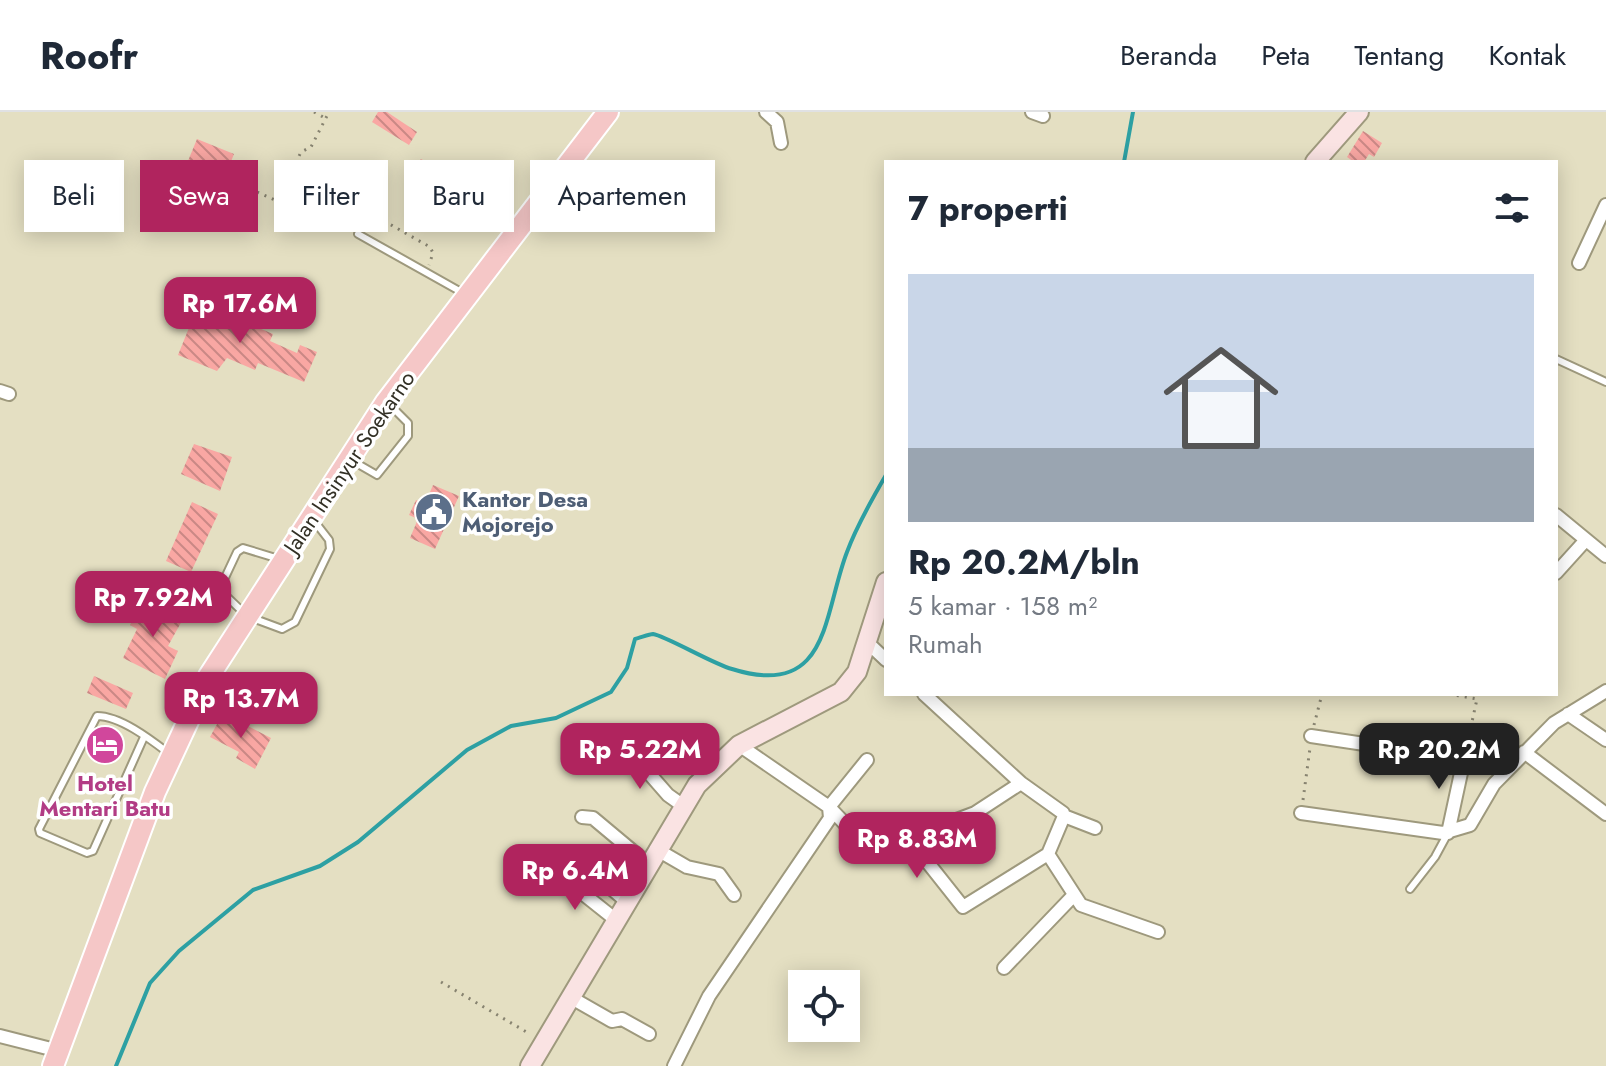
<!DOCTYPE html>
<html lang="id">
<head>
<meta charset="utf-8">
<style>
	body { margin:0; font-family:Jost,sans-serif; background:#f6f6f7; color:#1f2937; height:100vh; display:flex; flex-direction:column; font-size:30px; white-space:nowrap }
	* { box-sizing:border-box; margin:0 }
	p { font-size:26px; color:#747a83 }
	.icon { flex:none; width:44px; height:44px; fill:none; stroke:currentColor; stroke-width:2; stroke-linecap:round; stroke-linejoin:round }
	.map { position:relative; flex:1; overflow:hidden }
	.details { position:absolute; left:884px; top:48px; width:674px; height:536px; display:flex; flex-direction:column; background:#fff; border-radius:0px; box-shadow:0 4px 20px #0003 }
	.details>* { flex:none }
	.top-card { position:absolute; left:24px; top:48px; width:740px; height:72px; display:flex; gap:16px }
	.tools { position:absolute; left:788px; top:858px; display:grid; gap:16px }
	.tools a { display:grid; place-items:center; width:72px; height:72px; border-radius:0px; background:#fff; box-shadow:0 4px 20px #0003; font-size:40px }
	.price { position:absolute; translate:-50% -68px; padding:0 18px; border-radius:16px; background:#b0245e; color:#fff; font-size:26px; line-height:52px; filter:drop-shadow(0 2px 4px #0008) }
	.price::after { content:''; position:absolute; left:50%; top:48px; width:24px; height:18px; margin-left:-12px; background:inherit; clip-path:polygon(0 0,100% 0,50% 100%) }
	.price.current { background:#222; color:#fff }
	ul { padding:0; list-style:none }
	li { display:grid; align-content:center; gap:16px; height:424px; padding:0 24px }
	li+li { border-top:2px solid #e0e1e3 }
	li span { display:grid; place-items:center; height:248px; border-radius:0px; color:#555 }
	li>.icon { margin-inline-start:auto }
	span .icon { width:144px; height:144px; fill:#fffc; stroke-width:1 }
	li b { font-size:34px }
	h2 { display:flex; justify-content:space-between; align-items:center; height:96px; padding:0 24px; font-size:34px }
	.chip { padding:0 28px; border-radius:0px; background:#fff; box-shadow:0 4px 20px #0003; font-size:28px; line-height:72px }
	.chip.current { background:#b0245e; color:#fff }
	header { display:flex; align-items:center; gap:48px; box-sizing:border-box; height:112px; padding:0 40px; background:#fff; border-bottom:2px solid #e0e1e3 }
	header strong { font-size:38px }
	nav { display:flex; gap:44px; margin-inline-start:auto; font-size:28px }
	.map>svg:first-child { display:block }
	.lines { fill:none; stroke-linecap:round; stroke-linejoin:round }
	.stream { stroke:#2da0a3; stroke-width:4 }
	.building { fill:url(#building-back-hatch) }
	.lane-casing { stroke:#9e997d; stroke-width:10 }
	.street-casing { stroke:#9e997d; stroke-width:16 }
	.secondary-casing { stroke:#9e997d; stroke-width:22 }
	.primary-casing { stroke:#fff; stroke-width:24 }
	.path { stroke:#878370; stroke-width:3; stroke-dasharray:2 6; stroke-linecap:butt }
	.lane { stroke:#fff; stroke-width:6 }
	.street { stroke:#fff; stroke-width:12 }
	.secondary { stroke:#fae3e3; stroke-width:18 }
	.primary { stroke:#f5c7c7; stroke-width:20 }
	.labels { text-anchor:middle; stroke-width:7; stroke-linejoin:round; paint-order:stroke }
	.street-label { font-size:22px; fill:#323025; stroke:#fff }
	.service-label { font-size:22px; font-weight:bold; fill:#4e5e75; stroke:#fff; text-anchor:start }
	.hotel-label { font-size:22px; font-weight:bold; fill:#b23c85; stroke:#fff }
</style>
</head>
<body>
<header>
<strong>Roofr</strong>
<nav><a>Beranda</a><a>Peta</a><a>Tentang</a><a>Kontak</a></nav>
</header>
<div class="map">
<svg width="1606" height="954" viewBox="0 0 1606 954">
	<defs>
		<pattern id="building-back-hatch" width="6" height="6" patternUnits="userSpaceOnUse" patternTransform="scale(2)"><rect width="6" height="6" fill="#f9a7a3"/><path d="M-1 5l2 2M0 0l6 6M5-1l2 2" fill="none" stroke="#ca8885"/></pattern>
	</defs>
	<rect width="100%" height="100%" fill="#e4dfc2"/>
	<g class="lines">
		<!-- stream -->
		<path class="stream" d="M 1124,50 L 1133,0
			M 116,954 L 150,871 L 179,839 L 253,778 L 320,754 L 358,730 L 467,638 L 511,614 L 556,606 L 611,580 L 627,556 L 635,527 C 640,526 649,522 653,522 C 666,524 713,552 732,557 C 830,588 823,502 847,440 C 857,413 872,387 886,363"/>
	</g>
	<!-- building -->
	<path class="building" d="M 378,0 L 387,0 L 417,20 L 409,33 L 372,10 Z
		M 1363,19 L 1382,31 L 1374,45 L 1369,42 L 1364,50 L 1354,50 L 1347,45 Z
		M 197,27 L 234,42 L 218,82 L 181,66 Z
		M 421,47 L 444,60 L 434,77 L 411,64 Z
		M 199,191 L 273,222 L 270,229 L 297,241 L 300,233 L 317,240 L 304,270 L 258,251 L 255,258 L 227,246 L 217,259 L 178,243 Z
		M 194,332 L 232,345 L 220,379 L 181,362 Z
		M 433,373 L 459,384 L 435,437 L 410,426 L 418,407 L 409,403 L 416,388 L 425,392 Z
		M 192,390 L 218,402 L 191,460 L 166,449 Z
		M 144,486 L 183,507 L 168,534 L 178,539 L 165,567 L 123,546 L 137,517 L 130,513 Z
		M 94,564 L 133,581 L 126,597 L 87,581 Z
		M 223,601 L 271,626 L 255,657 L 236,646 L 239,640 L 210,625 Z"/>
	<g class="lines">
		<!-- lane casing -->
		<g class="lane-casing">
			<path id="lane" d="M 358,122 L 463,181
				M 1556,247 L 1606,270
				M 351,348 L 377,363 L 408,324 L 408,311 L 389,292
				M 279,447 L 243,436 L 237,440 L 222,472 L 223,481 L 247,504 L 282,517 L 295,510 L 330,437 L 329,428 L 315,410
				M 144,625 L 93,739 L 87,741 L 40,721 L 39,717 L 97,604 C 120,604 150,627 167,640
				M 1410,777 L 1435,745 L 1448,721"/>
		</g>
		<!-- street casing -->
		<g class="street-casing">
			<path id="street" d="M 766,0 L 777,10 L 781,31
				M 1032,0 L 1043,4
				M 1579,151 L 1606,93
				M 0,279 L 9,282
				M 1556,403 L 1606,444
				M 1556,461 L 1584,430
				M 868,531 L 886,548
				M 924,582 L 1021,671 L 1063,701 L 1064,704 L 1048,742 L 1081,793 L 1158,820
				M 1568,602 L 1606,628
				M 1311,624 L 1464,647 L 1448,721
				M 671,630 L 706,663
				M 626,635 L 668,683 L 682,693
				M 1524,640 L 1606,702
				M 867,648 L 829,695 L 869,737
				M 1021,671 L 975,701 L 927,719 L 921,742 L 963,795 L 1048,742
				M 1301,701 L 1443,721 L 1470,713 L 1494,672 L 1554,611 L 1606,579
				M 1064,704 L 1095,716
				M 582,705 L 593,706 L 648,752
				M 656,737 L 687,755 L 719,762 L 734,783
				M 581,751 L 626,789
				M 557,761 L 616,808
				M 1004,856 L 1073,784
				M 570,885 L 612,909 L 622,907 L 649,922
				M 0,924 L 59,939
				M 674,954 L 709,884 L 830,706 L 829,695 L 739,633"/>
		</g>
		<!-- secondary casing -->
		<g class="secondary-casing">
			<path id="secondary" d="M 1315,50 L 1359,0
				M 530,954 L 697,673 L 739,633 L 841,580 L 857,560 L 886,470"/>
		</g>
		<!-- primary casing -->
		<g class="primary-casing">
			<path id="primary" d="M 53,954 L 155,680 L 209,564 L 386,290 L 608,0"/>
		</g>
		<!-- path -->
		<path class="path" d="M 314,0 L 325,6
			M 228,67 L 277,89 L 301,40 L 311,35 L 329,0
			M 281,81 L 352,117
			M 370,101 L 430,135 L 433,141 L 429,153
			M 147,108 L 161,113 L 169,94 L 188,101 L 196,94 L 239,110
			M 1449,582 L 1477,587 L 1466,637
			M 1314,613 L 1322,582
			M 1303,688 L 1310,636
			M 441,870 L 530,922"/>
		<!-- lane -->
		<use href="#lane" class="lane"/>
		<!-- street -->
		<use href="#street" class="street"/>
		<!-- secondary -->
		<use href="#secondary" class="secondary"/>
		<!-- primary -->
		<use href="#primary" class="primary"/>
	</g>
	<!-- icons -->
	<defs>
		<g id="civic-disc" transform="scale(2)"><circle r="9.5" fill="#5c6f8a" stroke="#fff"/><path d="M-.6-6.5H3V-4.5H.6V-3L4-1V1h2V6H-6V1h2V-1L-.6-3ZM-1.2 2.5V6h2.4V2.5Z" fill="#fff"/></g>
		<g id="hotel-disc" transform="scale(2)"><circle r="9.5" fill="#d1479c" stroke="#fff"/><path d="M-6-4.5h1.5V1H6V5H4.5V3h-9V5H-6ZM-4 0a1.8 1.8 0 1 1 3.6 0ZM.5 0V-2.5h3Q6-2.5 6 0Z" fill="#fff"/></g>
	</defs>
	<g fill-rule="evenodd">
		<use href="#civic-disc" x="434" y="400"/>
		<use href="#hotel-disc" x="105" y="633"/>
	</g>
	<g class="labels">
		<!-- street labels -->
		<g class="street-label">
			<text transform="translate(349 350) rotate(-56)" y="8">Jalan Insinyur Soekarno</text>
		</g>
		<!-- service labels -->
		<g class="service-label">
			<text x="462" y="395">Kantor Desa<tspan x="462" dy="25">Mojorejo</tspan></text>
		</g>
		<!-- hotel labels -->
		<g class="hotel-label">
			<text x="105" y="679">Hotel<tspan x="105" dy="25">Mentari Batu</tspan></text>
		</g>
	</g>
</svg>
<div class="tools">
<a><svg class="icon" aria-label="locate" viewBox="0 0 24 24"><circle cx="12" cy="12" r="6"/><path d="M12 2v4M12 18v4M2 12h4M18 12h4"/></svg></a>
</div>
<b class="price" style="left:240px;top:233px">Rp 17.6M</b>
<b class="price" style="left:153px;top:527px">Rp 7.92M</b>
<b class="price" style="left:241px;top:628px">Rp 13.7M</b>
<b class="price" style="left:640px;top:679px">Rp 5.22M</b>
<b class="price current" style="left:1439px;top:679px">Rp 20.2M</b>
<b class="price" style="left:917px;top:768px">Rp 8.83M</b>
<b class="price" style="left:575px;top:800px">Rp 6.4M</b>
<div class="top-card">
<a class="chip">Beli</a>
<a class="chip current">Sewa</a>
<a class="chip">Filter</a>
<a class="chip">Baru</a>
<a class="chip">Apartemen</a>
</div>
<section class="details">
<h2>7 properti<svg class="icon" aria-label="filters" viewBox="0 0 24 24"><path d="M4 7h16M4 17h16"/><circle cx="9" cy="7" r="2"/><circle cx="15" cy="17" r="2"/></svg></h2>
<ul>
<li><span style="background:linear-gradient(#c9d6e8 70%,#9aa5b1 0)"><svg class="icon" aria-label="home" viewBox="0 0 24 24"><path d="M3 11l9-7 9 7M6 9v11h12V9"/></svg></span><div><b>Rp 20.2M/bln</b><p>5 kamar · 158 m²</p><p>Rumah</p></div></li>
</ul>
</section>
</div>
</body>
</html>
